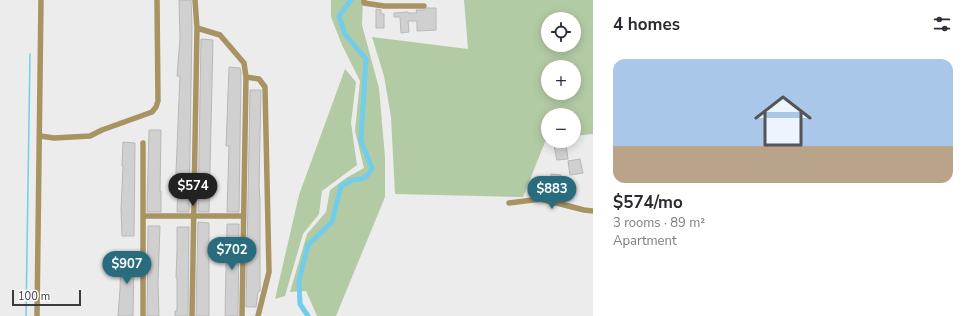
<!DOCTYPE html>
<html lang="en">
<head>
<meta charset="utf-8">
<style>
	body { margin:0; font-family:"Nunito Sans",sans-serif; background:#f7f7f7; color:#2b2b33; height:100vh; display:flex; flex-direction:column; font-size:15px; white-space:nowrap }
	* { box-sizing:border-box; margin:0 }
	p { font-size:13px; color:#7c7c81 }
	.icon { flex:none; width:22px; height:22px; fill:none; stroke:currentColor; stroke-width:2; stroke-linecap:round; stroke-linejoin:round }
	.map { position:relative; flex:1; overflow:hidden }
	.sheet { display:flex; flex-direction:column; background:#fff; width:380px }
	.sheet>* { flex:none }
	.fabs { position:absolute; left:541px; top:12px; display:grid; gap:8px }
	.fabs a { display:grid; place-items:center; width:40px; height:40px; border-radius:50%; background:#fff; box-shadow:0 2px 10px #0003; font-size:20px }
	.scale { position:absolute; left:12px; bottom:10px; width:69px; box-sizing:border-box; padding-left:4px; border:2px solid #3c3c3d; border-top:0; font-size:11px; line-height:14px; white-space:nowrap; color:#3c3c3d; -webkit-text-stroke:3px #f9f9fb; paint-order:stroke }
	.price { position:absolute; translate:-50% -34px; padding:0 9px; border-radius:14px; background:#296c7e; color:#fff; font-size:13px; line-height:26px; filter:drop-shadow(0 1px 2px #0008) }
	.price::after { content:''; position:absolute; left:50%; top:24px; width:12px; height:9px; margin-left:-6px; background:inherit; clip-path:polygon(0 0,100% 0,50% 100%) }
	.price.active { background:#222; color:#fff }
	ul { padding:0; list-style:none }
	li { display:grid; align-content:center; gap:8px; height:212px; padding:0 20px }
	li+li { border-top:1px solid #e1e1e2 }
	li span { display:grid; place-items:center; height:124px; border-radius:12px; color:#555 }
	li>.icon { margin-inline-start:auto }
	span .icon { width:72px; height:72px; fill:#fffc; stroke-width:1 }
	li b { font-size:17px }
	h2 { display:flex; justify-content:space-between; align-items:center; height:48px; padding:0 20px; font-size:17px }
	main { display:flex; flex:1; min-height:0 }
	.map>svg:first-child { display:block }
	.green { fill:#b3cba4; fill-rule:evenodd }
	.lines { fill:none; stroke-linecap:round; stroke-linejoin:round }
	.stream { stroke:#71cdea; stroke-width:1.5 }
	.canal { stroke:#71cdea; stroke-width:5 }
	.building { fill:#d0d0d1; stroke:#b8b8b9 }
	.minor { stroke:#a89463; stroke-width:5.5 }
</style>
</head>
<body>
<main>
<div class="map">
<svg width="593" height="316" viewBox="0 0 593 316">
	<rect width="100%" height="100%" fill="#ececed"/>
	<!-- green -->
	<path class="green" d="M 331,0 L 363,0 L 362,25 L 379,88 L 385,157 L 385,197 L 336,316 L 317,316 L 306,291 L 290,292 L 307,234 L 326,212 L 330,190 L 346,178 L 364,168 L 355,131 L 360,81 L 342,45 L 331,17 Z
		M 464,0 L 593,0 L 593,134 L 574,136 L 574,115 L 548,115 L 548,140 L 545,142 L 523,197 L 395,194 L 391,117 L 384,76 L 372,37 L 468,49 ZM 548,19 L 574,19 L 574,45 L 548,45 ZM 548,67 L 574,67 L 574,93 L 548,93 Z
		M 345,69 L 356,82 L 351,123 L 357,165 L 322,191 L 319,214 L 303,234 L 285,296 L 275,299 L 299,195 Z"/>
	<g class="lines">
		<!-- stream -->
		<path class="stream" d="M 26,316 L 30,54"/>
		<!-- canal -->
		<path class="canal" d="M 308,316 L 300,304 L 299,281 L 308,245 L 332,222 L 341,186 L 352,180 L 361,179 L 367,176 L 372,168 L 361,141 L 366,59 L 345,34 L 339,16 L 351,0"/>
	</g>
	<!-- building -->
	<path class="building" d="M 179,0 L 191,0 L 192,26 L 189,212 L 177,212 L 178,188 L 177,188 L 176,172 L 180,76 L 177,76 L 180,39 Z
		M 427,8 L 436,8 L 436,30 L 417,31 L 417,21 L 408,21 L 409,32 L 401,33 L 400,17 L 394,17 L 394,13 L 408,12 L 408,13 L 417,13 L 416,10 L 424,10 Z
		M 376,9 L 381,10 L 381,14 L 384,14 L 384,28 L 376,28 Z
		M 201,39 L 213,40 L 209,212 L 198,212 Z
		M 229,67 L 240,68 L 241,73 L 239,212 L 227,212 L 229,146 L 226,146 Z
		M 250,90 L 261,90 L 259,186 L 260,200 L 260,291 L 258,292 L 256,307 L 246,307 Z
		M 149,130 L 161,130 L 160,191 L 161,191 L 161,212 L 147,212 Z
		M 123,142 L 135,143 L 134,236 L 122,236 L 121,209 L 123,166 L 122,166 Z
		M 566,144 L 568,159 L 557,160 L 554,146 Z
		M 580,159 L 583,173 L 570,175 L 568,161 Z
		M 551,174 L 561,175 L 559,196 L 549,195 Z
		M 198,222 L 209,223 L 209,316 L 196,316 Z
		M 227,224 L 239,224 L 238,316 L 225,316 Z
		M 148,226 L 160,226 L 158,283 L 159,316 L 147,316 Z
		M 177,227 L 189,227 L 188,316 L 175,316 L 175,311 L 177,311 L 177,278 L 176,278 L 177,251 Z
		M 121,253 L 134,254 L 133,316 L 118,316 L 120,289 Z"/>
	<g class="lines">
		<!-- minor -->
		<path class="minor" d="M 364,0 L 364,3 L 384,6 L 424,6
			M 197,28 L 220,35 L 244,63 L 246,77 L 242,316
			M 246,77 L 259,79 L 265,87 L 269,272 L 258,316
			M 40,136 L 54,138 L 90,136 L 102,130 L 152,112 L 156,107 L 158,101 L 157,0
			M 509,203 L 541,199 L 584,210 L 593,211
			M 143,216 L 243,216
			M 37,316 L 41,0
			M 143,316 L 143,143
			M 192,316 L 197,28 L 195,0"/>
	</g>
</svg>
<div class="fabs">
<a><svg class="icon" aria-label="locate" viewBox="0 0 24 24"><circle cx="12" cy="12" r="6"/><path d="M12 2v4M12 18v4M2 12h4M18 12h4"/></svg></a>
<a>+</a>
<a>−</a>
</div>
<div class="scale">100 m</div>
<b class="price active" style="left:193px;top:207px">$574</b>
<b class="price" style="left:552px;top:210px">$883</b>
<b class="price" style="left:232px;top:271px">$702</b>
<b class="price" style="left:127px;top:285px">$907</b>
</div>
<section class="sheet">
<h2>4 homes<svg class="icon" aria-label="filters" viewBox="0 0 24 24"><path d="M4 7h16M4 17h16"/><circle cx="9" cy="7" r="2"/><circle cx="15" cy="17" r="2"/></svg></h2>
<ul>
<li><span style="background:linear-gradient(#a9c7e8 70%,#b9a48a 0)"><svg class="icon" aria-label="home" viewBox="0 0 24 24"><path d="M3 11l9-7 9 7M6 9v11h12V9"/></svg></span><div><b>$574/mo</b><p>3 rooms · 89 m²</p><p>Apartment</p></div></li>
</ul>
</section>
</main>
</body>
</html>
